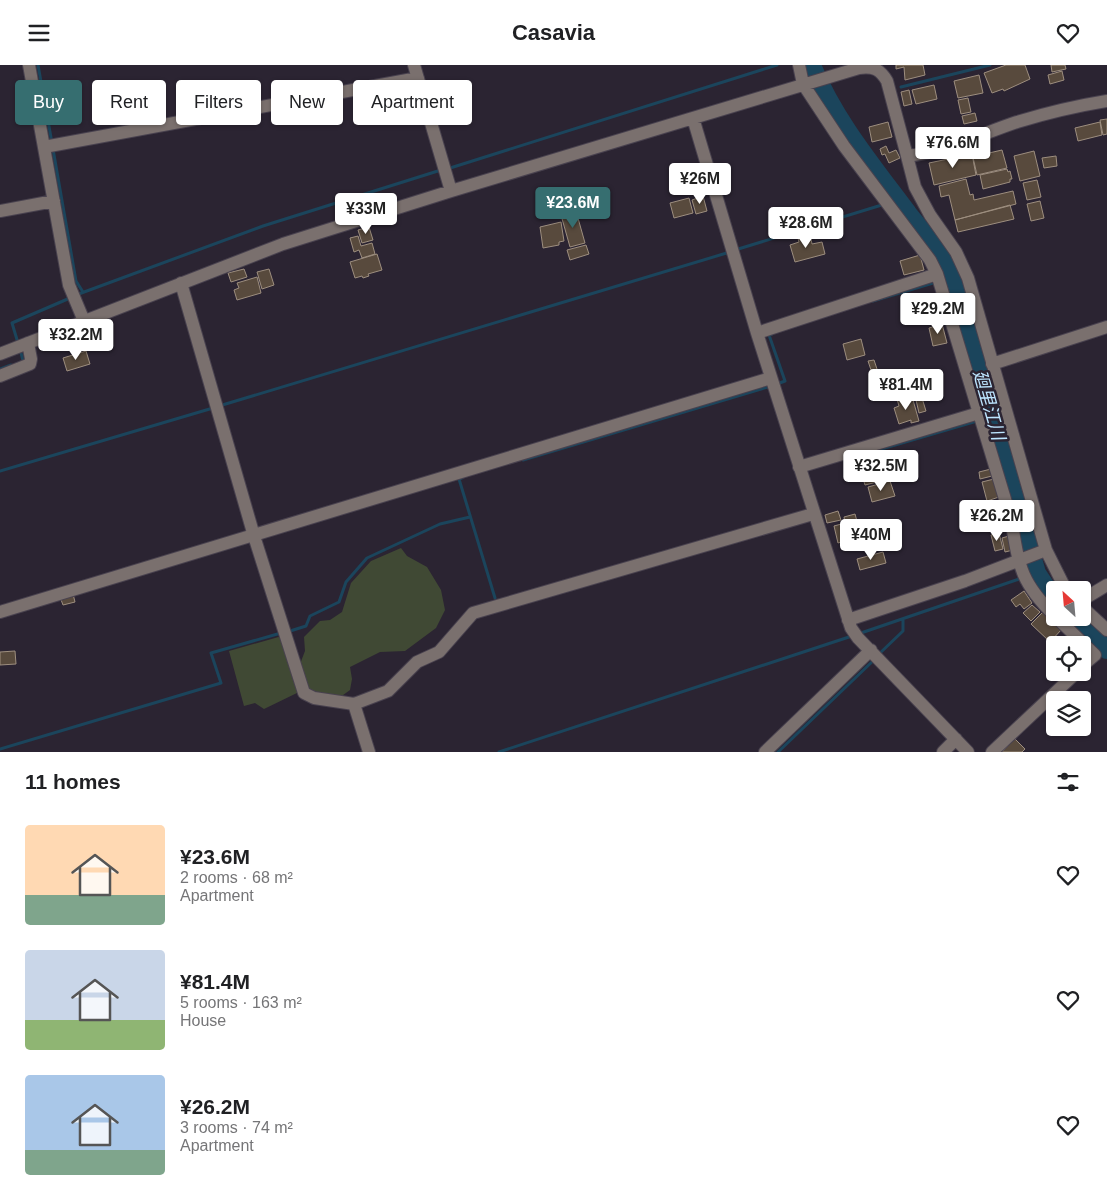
<!DOCTYPE html>
<html lang="en">
<head>
<meta charset="utf-8">
<style>
	body { margin:0; font-family:Helvetica,"Noto Sans JP",sans-serif; background:#f6f6f6; color:#202124; height:100vh; display:flex; flex-direction:column; font-size:19px; white-space:nowrap }
	* { box-sizing:border-box; margin:0 }
	p { font-size:16px; color:#757577 }
	.icon { flex:none; width:28px; height:28px; fill:none; stroke:currentColor; stroke-width:2; stroke-linecap:round; stroke-linejoin:round }
	.map { position:relative; height:687px; overflow:hidden }
	.details { display:flex; flex-direction:column; background:#fff; flex:1 }
	.details>* { flex:none }
	.top-card { position:absolute; left:15px; top:15px; width:500px; height:45px; display:flex; gap:10px }
	.needle { width:32px; rotate:334deg }
	.controls { position:absolute; left:1046px; top:516px; display:grid; gap:10px }
	.controls a { display:grid; place-items:center; width:45px; height:45px; border-radius:5px; background:#fff; box-shadow:0 1px 4px #0004; font-size:25px }
	.price { position:absolute; translate:-50% -42px; padding:0 11px; border-radius:5px; background:#fff; color:#222; font-size:16px; line-height:32px; filter:drop-shadow(0 1px 2px #0008) }
	.price::after { content:''; position:absolute; left:50%; top:30px; width:15px; height:11px; margin-left:-8px; background:inherit; clip-path:polygon(0 0,100% 0,50% 100%) }
	.price.active { background:#366e70; color:#fff }
	ul { padding:0; list-style:none }
	li { display:flex; align-items:center; gap:15px; height:125px; padding:0 25px }
	li span { display:grid; place-items:center; flex:none; width:140px; height:100px; border-radius:5px; color:#555 }
	li>.icon { margin-inline-start:auto }
	span .icon { width:60px; height:60px; fill:#fffc; stroke-width:1 }
	li b { font-size:21px }
	h2 { display:flex; justify-content:space-between; align-items:center; height:60px; padding:0 25px; font-size:21px }
	.tag { padding:0 18px; border-radius:5px; background:#fff; box-shadow:0 1px 4px #0004; font-size:18px; line-height:45px }
	.tag.active { background:#366e70; color:#fff }
	header { display:flex; justify-content:space-between; align-items:center; height:65px; padding:0 25px; background:#fff; font-size:22px; font-weight:700 }
	.map>svg:first-child { display:block }
	.green { fill:#404934 }
	.lines { fill:none; stroke-linecap:round; stroke-linejoin:round }
	.stream { stroke:#1b455c; stroke-width:3 }
	.river { stroke:#1b455c; stroke-width:18 }
	.building { fill:#584a3d; stroke:#9d8e7f }
	.minor-casing { stroke:#49424f; stroke-width:14 }
	.minor { stroke:#7a706e; stroke-width:12 }
	.labels { text-anchor:middle; stroke-width:5; stroke-linejoin:round; paint-order:stroke }
	.water-label { font-size:18px; font-style:italic; fill:#bde5ff; stroke:#2b2432 }
</style>
</head>
<body>
<header><svg class="icon" aria-label="menu" viewBox="0 0 24 24"><path d="M4 6h16M4 12h16M4 18h16"/></svg>Casavia<svg class="icon" aria-label="heart" viewBox="0 0 24 24"><path d="M12 20l-8-8c-3-5 5-10 8-4 3-6 11-1 8 4z"/></svg></header>
<div class="map">
<svg width="1107" height="687" viewBox="0 0 1107 687">
	<rect width="100%" height="100%" fill="#2b2432"/>
	<!-- green -->
	<path class="green" d="M 401,483 L 407,491 L 427,502 L 441,525 L 445,545 L 436,563 L 405,586 L 380,587 L 350,602 L 352,614 L 350,625 L 339,633 L 317,630 L 307,623 L 300,599 L 305,586 L 304,572 L 320,556 L 330,555 L 342,547 L 351,518 L 371,496 Z
		M 282,571 L 299,627 L 264,644 L 255,638 L 244,641 L 229,586 Z"/>
	<g class="lines">
		<!-- stream -->
		<path class="stream" d="M 38,0 L 52,78
			M 901,22 L 990,0
			M 53,84 L 76,216 L 83,227
			M 447,104 L 777,0
			M 891,138 L 899,135
			M 735,185 L 885,139
			M 946,213 L 952,211
			M 76,230 L 263,161 L 441,105
			M 873,236 L 933,218
			M 772,269 L 769,270 L 785,316 L 777,319
			M 18,278 L 12,258 L 70,233
			M 20,284 L 23,296 L 22,296
			M 0,304 L 11,300
			M 219,341 L 730,187
			M 983,354 L 993,351
			M 878,385 L 977,356
			M 523,395 L 771,321
			M 0,406 L 213,343
			M 462,413 L 459,414 L 495,533
			M 1028,511 L 1037,508
			M 287,567 L 306,561 L 310,551 L 339,537 L 346,517 L 367,493 L 440,459 L 470,452
			M 858,569 L 1022,513
			M 879,589 L 903,566 L 903,554
			M 0,684 L 221,618 L 211,588 L 281,568
			M 499,687 L 852,571
			M 778,687 L 875,594"/>
		<!-- river -->
		<path class="river" d="M 812,0 C 834,54 873,101 908,148 C 924,168 941,187 952,211 L 1037,508 L 1055,535
			M 1073,552 L 1107,585"/>
	</g>
	<!-- building -->
	<path class="building" d="M 896,0 L 923,0 L 925,10 L 905,15 L 904,2 L 896,4 Z
		M 1006,0 L 1025,0 L 1030,14 L 1004,26 L 1003,24 L 992,28 L 984,8 Z
		M 1051,0 L 1065,0 L 1066,4 L 1052,7 Z
		M 1062,6 L 1064,15 L 1050,19 L 1048,10 Z
		M 979,10 L 983,28 L 958,33 L 954,16 Z
		M 934,20 L 937,34 L 916,39 L 912,25 Z
		M 909,25 L 912,39 L 904,41 L 901,27 Z
		M 968,33 L 971,47 L 961,49 L 958,35 Z
		M 975,48 L 977,56 L 964,59 L 962,51 Z
		M 1107,54 L 1107,69 L 1103,70 L 1100,55 Z
		M 888,57 L 892,72 L 872,77 L 869,62 Z
		M 1100,57 L 1102,70 L 1078,76 L 1075,63 Z
		M 886,81 L 889,88 L 896,85 L 900,93 L 889,98 L 885,89 L 882,90 L 880,84 Z
		M 1002,85 L 1007,103 L 977,110 L 972,88 L 975,88 L 976,91 Z
		M 1034,86 L 1040,111 L 1020,116 L 1014,91 Z
		M 972,89 L 976,110 L 934,120 L 929,98 Z
		M 1056,91 L 1057,101 L 1044,103 L 1042,93 Z
		M 1007,104 L 1008,107 L 1010,106 L 1012,114 L 1010,114 L 1010,117 L 983,124 L 980,110 Z
		M 966,114 L 970,130 L 973,129 L 974,135 L 1013,126 L 1016,139 L 955,155 L 949,130 L 941,132 L 939,121 Z
		M 1037,115 L 1041,132 L 1027,135 L 1023,118 Z
		M 703,131 L 707,146 L 696,149 L 692,135 Z
		M 689,133 L 693,148 L 674,153 L 670,138 Z
		M 1040,136 L 1044,153 L 1031,156 L 1027,139 Z
		M 1010,140 L 1014,154 L 958,167 L 955,155 Z
		M 576,146 L 585,178 L 570,182 L 561,150 Z
		M 561,157 L 564,176 L 559,177 L 559,180 L 543,183 L 540,162 Z
		M 369,162 L 373,175 L 362,178 L 358,165 Z
		M 810,169 L 812,179 L 822,177 L 825,189 L 795,197 L 790,180 L 799,177 L 798,173 Z
		M 358,171 L 361,181 L 372,178 L 375,189 L 362,193 L 359,185 L 354,187 L 350,173 Z
		M 586,180 L 589,189 L 570,195 L 567,185 Z
		M 377,189 L 382,205 L 368,209 L 369,211 L 363,213 L 362,211 L 355,213 L 350,197 Z
		M 920,190 L 924,205 L 904,210 L 900,196 Z
		M 244,204 L 247,212 L 231,217 L 228,208 Z
		M 269,204 L 274,220 L 262,224 L 257,207 Z
		M 257,212 L 261,228 L 237,235 L 234,225 L 239,223 L 237,218 Z
		M 936,247 L 939,258 L 931,260 L 929,249 Z
		M 942,259 L 947,278 L 933,281 L 929,263 Z
		M 861,274 L 865,290 L 847,295 L 843,279 Z
		M 86,286 L 90,299 L 67,306 L 63,293 Z
		M 874,295 L 878,307 L 872,308 L 868,296 Z
		M 902,314 L 906,329 L 896,331 L 892,317 Z
		M 906,331 L 908,336 L 913,335 L 919,356 L 911,358 L 911,355 L 899,359 L 894,343 L 899,341 L 897,334 Z
		M 922,333 L 926,346 L 919,348 L 916,335 Z
		M 874,388 L 877,399 L 880,398 L 882,406 L 875,408 L 877,417 L 865,420 L 857,393 Z
		M 991,404 L 992,411 L 980,414 L 979,407 Z
		M 994,414 L 999,432 L 987,436 L 982,417 Z
		M 890,416 L 895,431 L 872,437 L 868,422 Z
		M 838,446 L 841,455 L 827,458 L 825,450 Z
		M 1004,448 L 1008,463 L 993,468 L 989,452 Z
		M 855,449 L 861,471 L 838,478 L 834,461 L 845,458 L 844,452 Z
		M 999,468 L 1003,484 L 995,486 L 991,470 Z
		M 1009,471 L 1013,485 L 1005,487 L 1002,473 Z
		M 883,487 L 886,498 L 860,505 L 857,494 Z
		M 1024,526 L 1032,538 L 1024,544 L 1020,539 L 1016,542 L 1011,535 Z
		M 73,529 L 75,537 L 63,540 L 60,532 Z
		M 1032,540 L 1040,547 L 1031,556 L 1023,548 Z
		M 1044,546 L 1062,564 L 1050,577 L 1031,559 Z
		M 15,586 L 16,599 L 0,600 L 0,587 Z
		M 1015,674 L 1025,684 L 1022,687 L 1002,687 Z"/>
	<g class="lines">
		<!-- minor casing -->
		<g class="minor-casing">
			<path id="minor" d="M 29,0 L 69,220 L 84,256
				M 414,0 L 451,126
				M 799,0 L 803,19 L 844,81 L 930,195 L 937,209 L 1011,454 C 1019,501 1020,517 1055,551
				M 693,53 L 757,268 L 851,563 L 858,573 L 968,687
				M 44,82 L 418,13
				M 907,91 L 915,122 L 930,150 L 956,187 L 968,213 L 1046,485 L 1066,525
				M 0,146 L 54,136
				M 181,218 L 254,471 L 304,628 L 314,633 L 354,639 L 388,626 L 417,597 L 439,587 L 473,548 L 813,449
				M 757,268 L 937,209
				M 0,289 L 283,179 L 451,126 L 859,3 C 873,1 880,4 887,16 L 907,91 C 945,87 981,69 1017,57 C 1047,48 1076,41 1107,36
				M 992,299 L 1107,262
				M 0,311 L 30,299 L 31,294 L 28,278
				M 799,402 L 979,348
				M 1082,535 L 1107,520
				M 1082,542 L 1107,565
				M 0,547 L 771,313
				M 1056,552 L 1095,590 L 1082,601
				M 848,555 L 965,516 L 1046,485
				M 354,639 L 369,687
				M 765,687 L 871,585
				M 943,687 L 956,674
				M 992,687 L 1076,608"/>
		</g>
		<!-- minor -->
		<use href="#minor" class="minor"/>
	</g>
	<g class="labels">
		<!-- water labels -->
		<g class="water-label">
			<text transform="translate(989 340) rotate(74)" y="6">廻里江川</text>
		</g>
	</g>
</svg>
<div class="controls">
<a><svg class="needle" viewBox="-14 -14 28 28"><path d="M0-13l5 13h-10z" fill="#e53935"/><path d="M0 13l5-13h-10z" fill="#757577"/></svg></a>
<a><svg class="icon" aria-label="locate" viewBox="0 0 24 24"><circle cx="12" cy="12" r="6"/><path d="M12 2v4M12 18v4M2 12h4M18 12h4"/></svg></a>
<a><svg class="icon" aria-label="layers" viewBox="0 0 24 24"><path d="M12 4l9 5-9 5-9-5zM3 14l9 5 9-5"/></svg></a>
</div>
<b class="price" style="left:953px;top:104px">¥76.6M</b>
<b class="price" style="left:700px;top:140px">¥26M</b>
<b class="price active" style="left:573px;top:164px">¥23.6M</b>
<b class="price" style="left:366px;top:170px">¥33M</b>
<b class="price" style="left:806px;top:184px">¥28.6M</b>
<b class="price" style="left:938px;top:270px">¥29.2M</b>
<b class="price" style="left:76px;top:296px">¥32.2M</b>
<b class="price" style="left:906px;top:346px">¥81.4M</b>
<b class="price" style="left:881px;top:427px">¥32.5M</b>
<b class="price" style="left:997px;top:477px">¥26.2M</b>
<b class="price" style="left:871px;top:496px">¥40M</b>
<div class="top-card">
<a class="tag active">Buy</a>
<a class="tag">Rent</a>
<a class="tag">Filters</a>
<a class="tag">New</a>
<a class="tag">Apartment</a>
</div>
</div>
<section class="details">
<h2>11 homes<svg class="icon" aria-label="filters" viewBox="0 0 24 24"><path d="M4 7h16M4 17h16"/><circle cx="9" cy="7" r="2"/><circle cx="15" cy="17" r="2"/></svg></h2>
<ul>
<li><span style="background:linear-gradient(#ffd9b3 70%,#7fa58c 0)"><svg class="icon" aria-label="home" viewBox="0 0 24 24"><path d="M3 11l9-7 9 7M6 9v11h12V9"/></svg></span><div><b>¥23.6M</b><p>2 rooms · 68 m²</p><p>Apartment</p></div><svg class="icon" aria-label="heart" viewBox="0 0 24 24"><path d="M12 20l-8-8c-3-5 5-10 8-4 3-6 11-1 8 4z"/></svg></li>
<li><span style="background:linear-gradient(#c9d6e8 70%,#8fb573 0)"><svg class="icon" aria-label="home" viewBox="0 0 24 24"><path d="M3 11l9-7 9 7M6 9v11h12V9"/></svg></span><div><b>¥81.4M</b><p>5 rooms · 163 m²</p><p>House</p></div><svg class="icon" aria-label="heart" viewBox="0 0 24 24"><path d="M12 20l-8-8c-3-5 5-10 8-4 3-6 11-1 8 4z"/></svg></li>
<li><span style="background:linear-gradient(#a9c7e8 75%,#7fa58c 0)"><svg class="icon" aria-label="home" viewBox="0 0 24 24"><path d="M3 11l9-7 9 7M6 9v11h12V9"/></svg></span><div><b>¥26.2M</b><p>3 rooms · 74 m²</p><p>Apartment</p></div><svg class="icon" aria-label="heart" viewBox="0 0 24 24"><path d="M12 20l-8-8c-3-5 5-10 8-4 3-6 11-1 8 4z"/></svg></li>
</ul>
</section>
</body>
</html>
